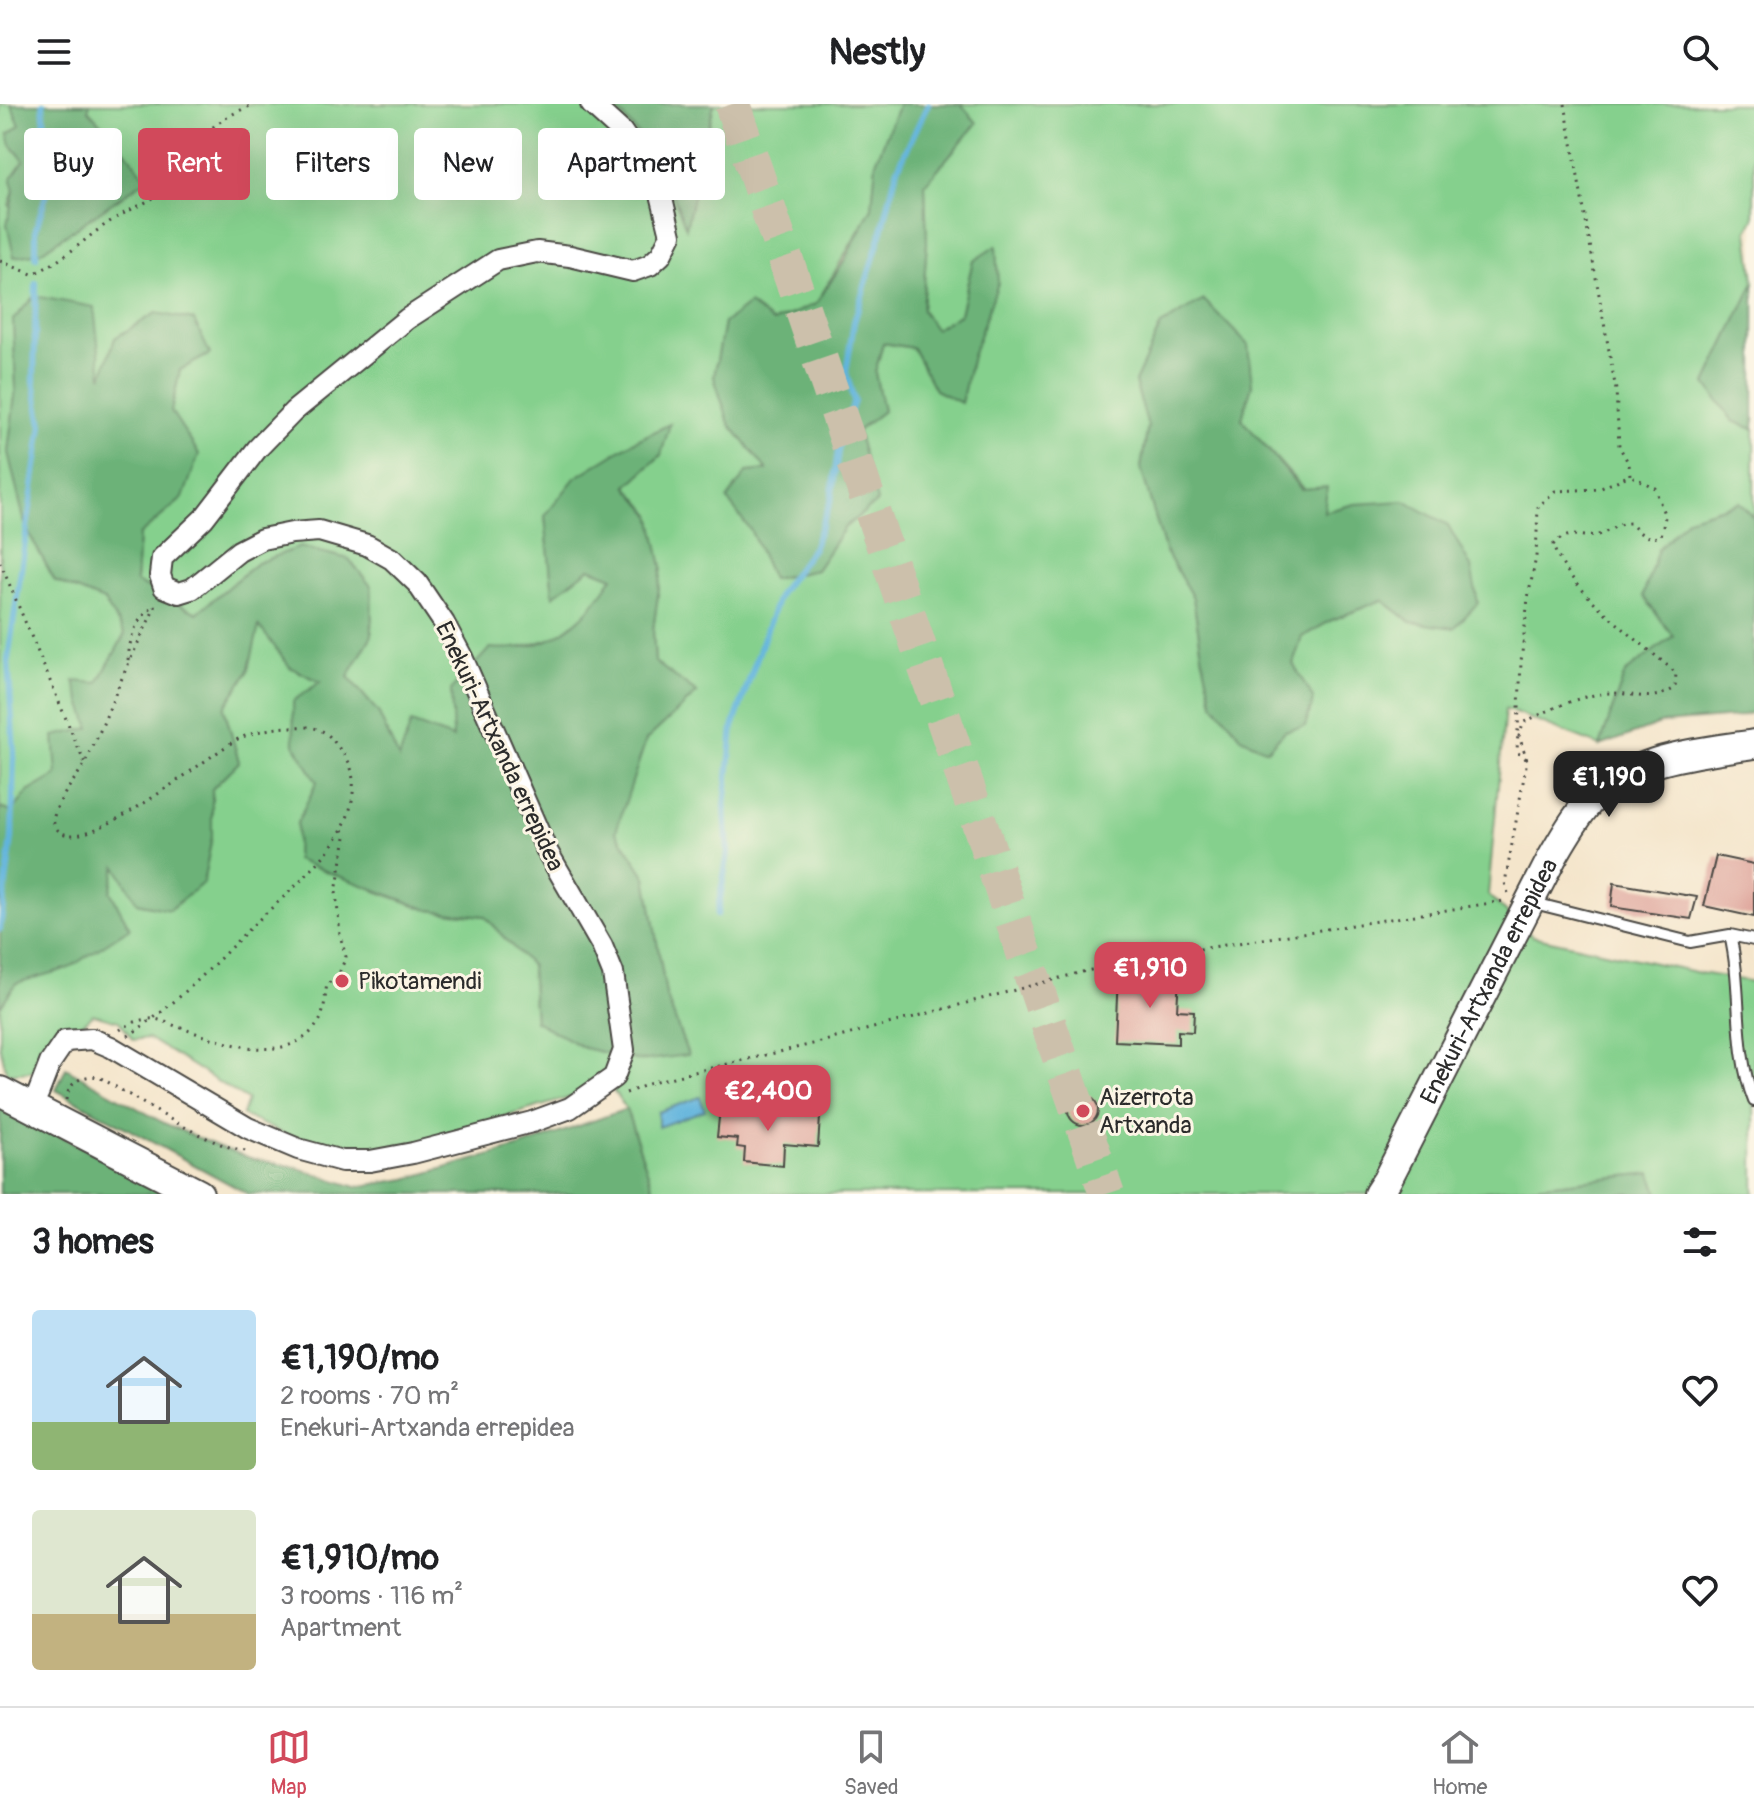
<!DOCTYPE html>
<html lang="en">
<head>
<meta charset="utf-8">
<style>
	body { margin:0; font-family:Pangolin,sans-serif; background:#f6f6f6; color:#202124; height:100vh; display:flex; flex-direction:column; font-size:30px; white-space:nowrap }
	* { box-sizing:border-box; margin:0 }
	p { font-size:26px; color:#757577 }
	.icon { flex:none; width:44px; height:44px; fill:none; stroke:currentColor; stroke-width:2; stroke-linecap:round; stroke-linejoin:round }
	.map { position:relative; height:1090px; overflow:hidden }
	.drawer { display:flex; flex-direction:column; background:#fff; flex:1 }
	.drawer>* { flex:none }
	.guide { position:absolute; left:24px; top:24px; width:800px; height:72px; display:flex; gap:16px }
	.price { position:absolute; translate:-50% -68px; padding:0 18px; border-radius:16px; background:#d1495b; color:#fff; font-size:26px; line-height:52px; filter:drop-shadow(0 2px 4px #0008) }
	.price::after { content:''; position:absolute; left:50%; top:48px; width:24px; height:18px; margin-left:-12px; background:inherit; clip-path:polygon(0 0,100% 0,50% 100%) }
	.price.current { background:#222; color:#fff }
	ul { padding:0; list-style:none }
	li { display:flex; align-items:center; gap:24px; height:200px; padding:0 32px }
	li span { display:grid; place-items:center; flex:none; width:224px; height:160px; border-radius:8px; color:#555 }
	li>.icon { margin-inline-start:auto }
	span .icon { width:96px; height:96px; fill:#fffc; stroke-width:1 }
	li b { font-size:34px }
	h2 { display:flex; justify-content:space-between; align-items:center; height:96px; padding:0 32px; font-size:34px }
	.pill { padding:0 28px; border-radius:8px; background:#fff; box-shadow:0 8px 32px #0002; font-size:28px; line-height:72px }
	.pill.current { background:#d1495b; color:#fff }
	header { display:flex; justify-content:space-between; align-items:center; height:104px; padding:0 32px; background:#fff; font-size:36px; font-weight:700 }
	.menu { display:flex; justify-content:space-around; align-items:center; height:112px; border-top:2px solid #e0e0e0; background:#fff; font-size:22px; color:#757577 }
	.menu a { display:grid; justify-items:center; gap:4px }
	.menu .current { color:#d1495b }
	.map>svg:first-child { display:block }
	.green { fill:#85d08d; stroke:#587e5c; stroke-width:2; fill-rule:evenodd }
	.forest { fill:#6cb278; stroke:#4c6e52; stroke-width:2 }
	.water { fill:#61b4dd; stroke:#467084; stroke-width:2 }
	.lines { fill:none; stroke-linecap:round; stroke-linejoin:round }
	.stream { stroke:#61b4dd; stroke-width:6 }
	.building { fill:#dfa69c }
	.highway-tunnel { stroke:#ccc0ab; stroke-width:36; stroke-dasharray:36 18; stroke-linecap:butt }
	.lane-casing { stroke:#494743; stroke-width:14 }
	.street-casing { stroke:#494743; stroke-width:24 }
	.secondary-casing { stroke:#494743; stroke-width:32 }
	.path { stroke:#494743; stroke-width:3; stroke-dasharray:2 6; stroke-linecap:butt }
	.lane { stroke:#fff; stroke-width:10 }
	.street { stroke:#fff; stroke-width:20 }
	.secondary { stroke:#fff; stroke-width:28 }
	.poi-dot { fill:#d1495b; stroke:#fcf5e5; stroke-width:3 }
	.labels { text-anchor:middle; stroke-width:6; stroke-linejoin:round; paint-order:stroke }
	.street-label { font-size:24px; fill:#2b2b2b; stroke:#fcf5e5 }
	.poi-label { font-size:24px; fill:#2b2b2b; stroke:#fcf5e5; text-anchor:start }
</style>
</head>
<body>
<header><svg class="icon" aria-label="menu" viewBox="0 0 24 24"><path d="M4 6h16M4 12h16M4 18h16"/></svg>Nestly<svg class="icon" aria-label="search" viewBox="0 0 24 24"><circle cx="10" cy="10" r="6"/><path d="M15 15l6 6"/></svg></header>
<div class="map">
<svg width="1754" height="1090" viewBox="0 0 1754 1090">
	<rect width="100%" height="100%" fill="#fcf5e5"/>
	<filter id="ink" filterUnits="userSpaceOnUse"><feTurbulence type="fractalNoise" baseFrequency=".0125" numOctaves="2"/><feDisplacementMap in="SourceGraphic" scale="16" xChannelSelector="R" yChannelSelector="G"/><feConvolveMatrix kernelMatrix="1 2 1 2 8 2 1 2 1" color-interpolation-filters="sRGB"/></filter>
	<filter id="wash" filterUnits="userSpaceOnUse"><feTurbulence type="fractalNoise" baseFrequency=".006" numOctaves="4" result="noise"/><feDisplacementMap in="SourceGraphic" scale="32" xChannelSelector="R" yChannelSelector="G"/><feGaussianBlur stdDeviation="1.8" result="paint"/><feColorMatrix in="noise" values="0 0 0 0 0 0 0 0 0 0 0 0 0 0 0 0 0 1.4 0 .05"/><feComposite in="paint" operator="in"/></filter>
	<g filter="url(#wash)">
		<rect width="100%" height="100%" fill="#f4e5cb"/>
		<!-- green -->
		<path class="green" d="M 0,0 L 11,0 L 20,21 L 11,41 L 24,56 L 11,75 L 14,87 L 9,101 L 39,149 L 111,99 L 119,39 L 87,6 L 90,0 L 610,0 L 624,13 L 661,59 L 686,122 L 714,0 L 899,0 L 876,58 L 872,104 L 816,200 L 773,218 L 724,219 L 714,273 L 729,319 L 768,366 L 728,395 L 751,427 L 773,475 L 816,466 L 845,423 L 877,398 L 857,327 L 883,307 L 875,269 L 883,239 L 913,244 L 935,286 L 961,298 L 972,252 L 973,157 L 960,210 L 935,226 L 922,206 L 927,138 L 925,80 L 977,19 L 961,0 L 1754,0 L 1754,115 L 1748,127 L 1754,179 L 1706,280 L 1733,317 L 1754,325 L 1754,414 L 1739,398 L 1688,414 L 1674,532 L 1625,569 L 1600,642 L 1505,605 L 1488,791 L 1532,832 L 1700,869 L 1754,878 L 1754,1090 L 1658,1090 L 1651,1069 L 1465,1090 L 655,1090 L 626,1005 L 602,970 L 579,991 L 418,1038 L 346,1050 L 313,1043 L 242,1011 L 247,996 L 148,934 L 133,936 L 119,917 L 93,910 L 78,924 L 57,931 L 40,967 L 7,970 L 0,943 L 0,903 L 16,879 L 69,863 L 110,787 L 116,761 L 137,799 L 169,806 L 203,779 L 212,733 L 212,685 L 239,658 L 224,604 L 248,568 L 259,521 L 290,563 L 321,578 L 294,640 L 317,678 L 297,719 L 375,787 L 429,806 L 484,812 L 531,862 L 535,917 L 688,951 L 666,891 L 646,773 L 615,727 L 646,636 L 697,589 L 655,558 L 653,526 L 662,463 L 651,411 L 627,382 L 661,351 L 545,412 L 553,491 L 590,464 L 613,473 L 594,503 L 559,532 L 513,546 L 453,635 L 399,656 L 378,608 L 348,573 L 372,531 L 371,482 L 257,459 L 197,509 L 136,478 L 139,431 L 183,394 L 171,308 L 180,266 L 156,209 L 115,234 L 102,275 L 13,216 L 16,283 L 8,348 L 26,424 L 55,477 L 104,497 L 125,530 L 98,579 L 90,625 L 57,671 L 28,688 L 12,709 L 0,704 ZM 1161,221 L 1252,281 L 1241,315 L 1324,408 L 1355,400 L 1411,518 L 1382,496 L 1332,516 L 1302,533 L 1293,560 L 1313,595 L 1267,646 L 1203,556 L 1193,494 L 1165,446 L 1141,364 L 1148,322 L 1135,278 Z"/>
		<!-- forest -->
		<path class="forest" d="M 11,0 L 90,0 L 88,6 L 119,39 L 147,75 L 39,149 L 14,153 L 7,120 L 14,87 L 11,75 L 24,56 L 11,41 L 8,30 L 20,21 Z
			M 610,0 L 714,0 L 686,124 L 661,59 L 624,13 Z
			M 899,0 L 961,0 L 977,19 L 925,80 L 927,138 L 922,206 L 935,225 L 960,210 L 973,157 L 996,142 L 998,179 L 972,252 L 961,299 L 935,286 L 913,244 L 883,239 L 875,269 L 883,307 L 857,327 L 877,398 L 845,423 L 816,466 L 772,475 L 751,427 L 727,395 L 747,368 L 767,366 L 729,319 L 714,273 L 724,219 L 749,200 L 773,218 L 816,200 L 844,157 L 872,104 L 876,58 Z
			M 1754,179 L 1754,325 L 1733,317 L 1706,280 Z
			M 34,192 L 94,203 L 102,273 L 115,234 L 156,209 L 194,216 L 210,250 L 180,266 L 171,307 L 199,350 L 183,394 L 139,431 L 136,478 L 197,509 L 257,459 L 300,443 L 349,455 L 371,482 L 372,531 L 348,573 L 378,608 L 399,655 L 411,619 L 453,634 L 451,586 L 490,544 C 549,549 583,521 613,473 L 590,464 L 553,492 L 545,412 L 575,374 L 631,339 L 670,320 L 661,351 L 627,382 L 651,410 L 662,463 L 653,526 L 655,558 L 697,589 L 646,636 L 616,727 L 646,773 L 666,891 L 688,951 L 640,957 L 584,944 L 535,917 L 531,862 L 484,812 L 429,806 L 296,756 L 297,719 L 317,678 L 294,640 L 293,597 L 320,578 L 290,563 L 259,522 L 248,568 L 224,604 L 239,658 L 212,685 L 212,733 L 203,779 L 169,806 L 137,799 L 116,762 L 110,787 L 130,824 L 69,864 L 16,879 L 0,903 L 0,704 L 12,708 L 28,688 L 57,671 L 54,632 L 90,624 L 74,577 L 98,579 L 125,530 L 104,497 L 55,477 L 26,424 L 8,348 L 16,283 L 13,216 Z
			M 1204,196 L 1248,241 L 1252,281 L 1242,315 L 1301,385 L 1327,383 L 1324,408 L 1355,400 L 1405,397 L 1448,421 L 1471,463 L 1478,499 L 1454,524 L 1411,518 L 1382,496 L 1332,516 L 1302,533 L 1293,560 L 1314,595 L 1305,622 L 1285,627 L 1267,646 L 1243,635 L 1213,599 L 1203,556 L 1193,494 L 1165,446 L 1141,364 L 1148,322 L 1135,278 L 1161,221 Z
			M 1739,398 L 1754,414 L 1754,608 L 1736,613 L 1663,619 L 1600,642 L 1625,569 L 1673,532 L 1643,492 L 1658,445 L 1688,414 Z
			M 66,964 L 164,1019 L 217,1042 L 250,1054 L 294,1063 L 356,1083 L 406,1075 L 520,1043 L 626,1005 L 655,1090 L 248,1090 L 56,986 Z
			M 0,1001 L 174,1090 L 0,1090 Z
			M 1651,1069 L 1658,1090 L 1465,1090 Z"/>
		<!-- water -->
		<path class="water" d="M 700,993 L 705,1006 L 658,1023 L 658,1008 Z"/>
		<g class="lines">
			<!-- stream -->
			<path class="stream" d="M 36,154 L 36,124 L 56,59 L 55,42 L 45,25 L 43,0
				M 717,811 L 728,749 L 725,703 L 733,623 L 779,490 L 813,444 L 831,396 L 839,340 L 854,297 L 846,268 L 854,218 L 883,123 L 897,66 L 928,0
				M 0,825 L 12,734 L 14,649 L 8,555 L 42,321 L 34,277 L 36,179"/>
		</g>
		<g id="blocks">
			<!-- building -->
			<path class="building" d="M 1716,752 L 1754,760 L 1754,813 L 1704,802 Z
				M 1614,779 L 1697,793 L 1691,815 L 1611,803 Z
				M 1118,871 L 1179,873 L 1177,906 L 1194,907 L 1193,928 L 1178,927 L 1178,940 L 1115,937 Z
				M1068 1006a15 15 0 1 1 30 0a15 15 0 1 1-30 0Z
				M 720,1004 L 820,1013 L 818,1043 L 784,1040 L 783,1062 L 744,1058 L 745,1044 L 737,1043 L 738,1035 L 717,1033 Z"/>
		</g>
	</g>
	<g filter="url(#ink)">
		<use href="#blocks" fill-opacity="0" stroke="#494743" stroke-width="2"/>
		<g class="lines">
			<!-- highway-tunnel -->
			<path class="highway-tunnel" d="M 732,0 L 1107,1090"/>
			<!-- lane casing -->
			<g class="lane-casing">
				<path id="lane" d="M 1530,798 L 1690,838 L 1730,831 L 1754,836
					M 1730,831 C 1743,885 1733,944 1754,997"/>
			</g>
			<!-- street casing -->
			<g class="street-casing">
				<path id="street" d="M 38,990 L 50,959 L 65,937 L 92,935 L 111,943 L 248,1024 L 298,1045 L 342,1057 L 370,1057 L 413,1049 L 532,1018 L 570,1004 L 614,973 L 624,946 L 613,869 L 602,842 L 547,747 L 462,553 L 444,519 L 417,479 L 392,455 L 367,441 L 319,427 L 292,429 L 262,435 L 239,447 L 192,485 L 179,489 L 164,483 L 160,471 L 162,454 L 204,414 L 257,345 L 294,307 L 407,215 L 498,156 L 537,148 L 570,152 L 633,167 L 650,161 L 661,151 L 671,131 L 659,82 L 622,28 L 591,0"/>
			</g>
			<!-- secondary casing -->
			<g class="secondary-casing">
				<g id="secondary">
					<path d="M 0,987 L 199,1090"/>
					<path id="s1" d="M 1378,1090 L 1387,1076 L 1552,754 C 1563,735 1574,715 1589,698 C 1630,653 1698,649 1754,640"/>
				</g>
			</g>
			<!-- path -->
			<path class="path" d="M 1565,0 L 1616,286 L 1619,342 L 1629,360 L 1630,371
				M 0,157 L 32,170 C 64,158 86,132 114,115 C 132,104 152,97 168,84 C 184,71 188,53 199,38 C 212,19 235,8 255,0
				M 0,458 L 85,660
				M 128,556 C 130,533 135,515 155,502
				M 1526,655 L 1517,648 L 1521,558 L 1528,494 L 1536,453 L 1538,403 L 1555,387 L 1599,385 L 1630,371
				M 1508,789 L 1505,779 L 1527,656 L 1519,632 L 1524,618 C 1548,607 1575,593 1601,590 C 1631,585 1645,602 1675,584 L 1676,569 C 1641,538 1566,484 1553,441 C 1571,423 1580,436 1598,431 C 1609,428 1617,419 1630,419 C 1640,429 1646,437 1661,432 L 1665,413 L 1655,384 L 1630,371
				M 120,926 C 129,919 144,914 155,915 C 165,917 175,922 184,925 C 226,939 291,965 320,916 C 325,906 325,890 327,880 L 337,874 L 346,853 L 340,831 L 336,788 L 346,733 L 342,723
				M 128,932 C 173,903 208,867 245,829 C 286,787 368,733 351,664 C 349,655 340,646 335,639 C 324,623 310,622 293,623 C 276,623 256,627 240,634 C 213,646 76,764 55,722 C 47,707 78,673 85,659 C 98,634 108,607 119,581 C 131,553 144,527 157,499
				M 626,989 L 656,977 L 817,939 L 1086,867 L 1175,849 L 1504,797
				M 66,996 C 68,979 82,970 99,973 C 133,992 214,1047 250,1047"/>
			<!-- lane -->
			<use href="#lane" class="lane"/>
			<!-- street -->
			<use href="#street" class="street"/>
			<!-- secondary -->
			<use href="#secondary" class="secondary"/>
		</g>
	</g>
	<!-- markers -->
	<g class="poi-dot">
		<circle cx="342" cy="877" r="8"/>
		<circle cx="1083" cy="1007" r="8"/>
	</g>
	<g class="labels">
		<!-- street labels -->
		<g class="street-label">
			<text transform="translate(500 642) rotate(65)" y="8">Enekuri-Artxanda errepidea</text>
			<text dy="8" stroke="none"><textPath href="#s1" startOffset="240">Enekuri-Artxanda errepidea</textPath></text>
		</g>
		<!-- poi labels -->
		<g class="poi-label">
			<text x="358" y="885">Pikotamendi</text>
			<text x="1099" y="1001">Aizerrota<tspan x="1099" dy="28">Artxanda</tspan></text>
		</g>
	</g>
</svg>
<b class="price current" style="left:1609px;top:715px">€1,190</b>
<b class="price" style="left:1150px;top:906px">€1,910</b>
<b class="price" style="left:768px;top:1029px">€2,400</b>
<div class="guide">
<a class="pill">Buy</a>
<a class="pill current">Rent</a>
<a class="pill">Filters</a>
<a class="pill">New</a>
<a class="pill">Apartment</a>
</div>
</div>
<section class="drawer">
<h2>3 homes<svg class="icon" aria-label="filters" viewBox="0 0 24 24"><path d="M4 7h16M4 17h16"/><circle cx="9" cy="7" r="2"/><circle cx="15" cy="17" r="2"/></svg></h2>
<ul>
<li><span style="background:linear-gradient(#bfe0f5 70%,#8fb573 0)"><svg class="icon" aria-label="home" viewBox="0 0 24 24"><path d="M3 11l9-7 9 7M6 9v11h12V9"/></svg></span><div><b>€1,190/mo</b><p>2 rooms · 70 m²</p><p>Enekuri-Artxanda errepidea</p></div><svg class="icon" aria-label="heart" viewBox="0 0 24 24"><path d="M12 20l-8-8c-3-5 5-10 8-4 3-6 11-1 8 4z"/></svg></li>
<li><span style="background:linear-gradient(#dfe7d0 65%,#c2b280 0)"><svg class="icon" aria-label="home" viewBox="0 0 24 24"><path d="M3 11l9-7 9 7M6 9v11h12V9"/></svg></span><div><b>€1,910/mo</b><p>3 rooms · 116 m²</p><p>Apartment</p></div><svg class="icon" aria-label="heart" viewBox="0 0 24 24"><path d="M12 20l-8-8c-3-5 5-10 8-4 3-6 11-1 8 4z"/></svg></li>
</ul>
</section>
<nav class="menu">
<a class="current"><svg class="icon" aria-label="map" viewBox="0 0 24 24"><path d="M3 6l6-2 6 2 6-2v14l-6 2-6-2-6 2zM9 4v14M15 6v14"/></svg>Map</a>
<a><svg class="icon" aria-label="saved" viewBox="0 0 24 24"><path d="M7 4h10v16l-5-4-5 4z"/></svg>Saved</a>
<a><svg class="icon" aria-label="home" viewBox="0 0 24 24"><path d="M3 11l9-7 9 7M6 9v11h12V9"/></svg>Home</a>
</nav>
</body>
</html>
